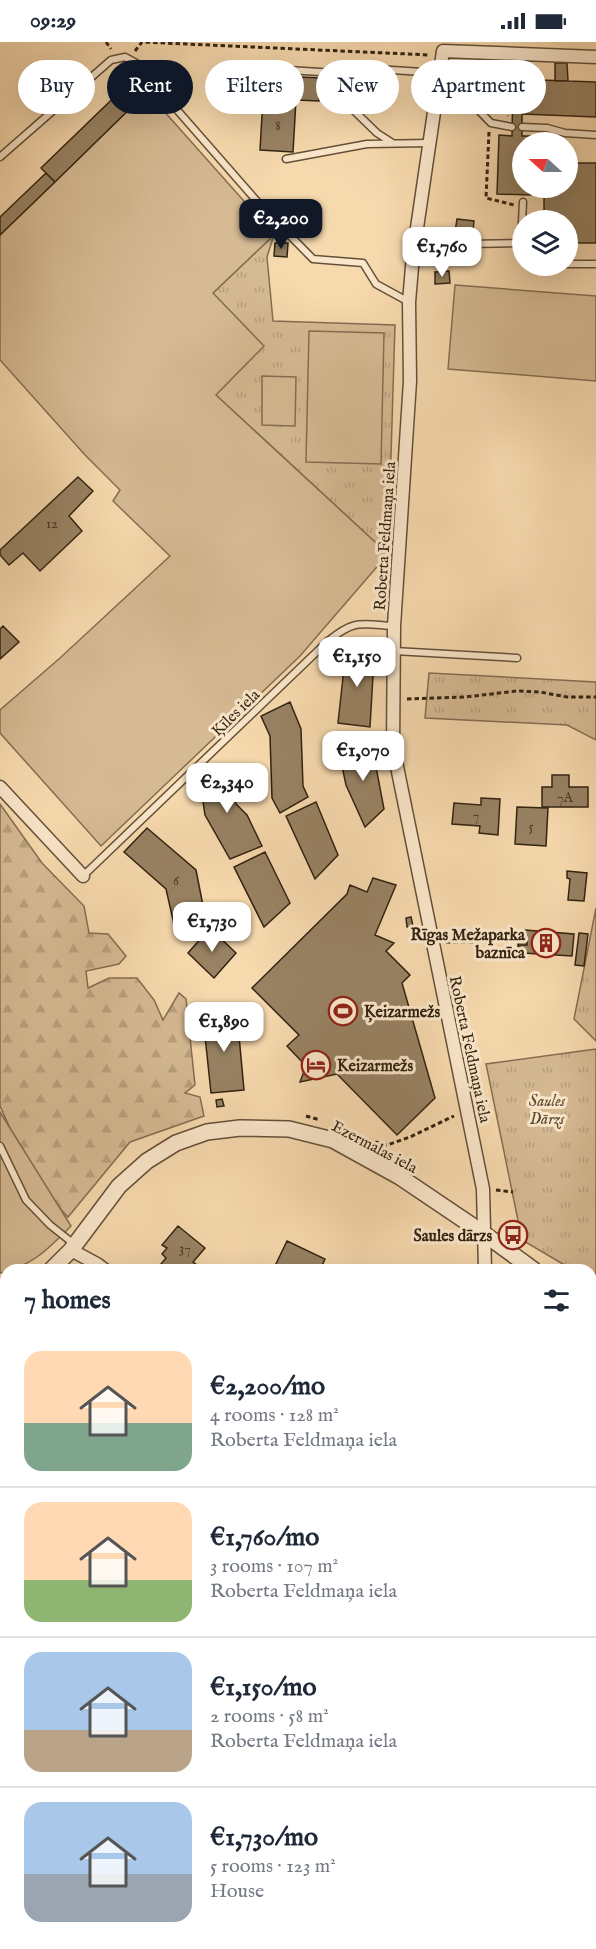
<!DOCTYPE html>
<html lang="en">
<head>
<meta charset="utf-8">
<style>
	body { margin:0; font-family:"IM FELL English",serif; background:#f6f6f7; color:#1f2937; height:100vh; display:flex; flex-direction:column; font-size:22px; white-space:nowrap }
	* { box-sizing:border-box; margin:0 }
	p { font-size:20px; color:#747a83 }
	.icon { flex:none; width:33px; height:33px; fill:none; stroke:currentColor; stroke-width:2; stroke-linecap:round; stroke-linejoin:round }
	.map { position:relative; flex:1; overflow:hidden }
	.panel { position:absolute; left:0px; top:1222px; width:597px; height:686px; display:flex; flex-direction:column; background:#fff; border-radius:18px 18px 0 0; box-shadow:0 6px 24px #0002 }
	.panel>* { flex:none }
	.guide { position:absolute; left:18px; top:18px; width:561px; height:54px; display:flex; gap:12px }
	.needle { width:39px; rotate:291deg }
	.fabs { position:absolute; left:512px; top:90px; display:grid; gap:12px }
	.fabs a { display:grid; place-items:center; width:66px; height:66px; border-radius:50%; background:#fff; box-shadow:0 6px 24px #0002; font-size:30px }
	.price { position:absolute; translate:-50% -51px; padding:0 14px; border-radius:12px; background:#fff; color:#222; font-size:20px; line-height:39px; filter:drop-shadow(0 2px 3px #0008) }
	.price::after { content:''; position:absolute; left:50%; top:36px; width:18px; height:14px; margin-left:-9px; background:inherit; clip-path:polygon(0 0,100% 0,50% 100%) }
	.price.selected { background:#111827; color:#fff }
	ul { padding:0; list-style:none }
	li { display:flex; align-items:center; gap:18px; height:150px; padding:0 24px }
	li+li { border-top:2px solid #e0e1e3 }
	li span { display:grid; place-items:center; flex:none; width:168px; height:120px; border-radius:18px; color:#555 }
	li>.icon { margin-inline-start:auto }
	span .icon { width:72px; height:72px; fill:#fffc; stroke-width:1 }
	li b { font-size:26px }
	h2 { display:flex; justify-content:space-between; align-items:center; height:72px; padding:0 24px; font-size:26px }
	.tag { padding:0 21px; border-radius:27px; background:#fff; box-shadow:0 6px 24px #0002; font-size:21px; line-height:54px }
	.tag.selected { background:#111827; color:#fff }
	.status { display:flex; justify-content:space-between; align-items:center; height:42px; padding:0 30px; background:#fff; direction:ltr }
	.status svg { height:16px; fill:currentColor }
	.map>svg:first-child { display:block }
	.grass { fill:url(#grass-dots); stroke:#846e52; stroke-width:1.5 }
	.forest { fill:url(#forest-firs); stroke:#846e52; stroke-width:1.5 }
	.park { fill:url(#park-tufts); stroke:#846e52; stroke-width:1.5 }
	.garden { fill:#d6ba93; stroke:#846e52; stroke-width:1.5 }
	.building { fill:#988263; stroke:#322311; stroke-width:1.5 }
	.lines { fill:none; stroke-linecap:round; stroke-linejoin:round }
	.service-casing { stroke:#635038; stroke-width:9 }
	.minor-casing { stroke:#635038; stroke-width:15 }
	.tertiary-casing { stroke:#635038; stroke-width:18 }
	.path { stroke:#322311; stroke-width:3; stroke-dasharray:4.5 3; stroke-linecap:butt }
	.service { stroke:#fae6ca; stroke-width:6 }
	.minor { stroke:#fae6ca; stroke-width:12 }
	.tertiary { stroke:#fae6ca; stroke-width:15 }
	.labels { text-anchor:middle; stroke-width:6; stroke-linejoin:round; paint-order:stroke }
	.number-label { font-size:14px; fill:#4c3b26 }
	.street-label { font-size:16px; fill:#322311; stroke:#fae6ca }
	.poi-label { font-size:16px; font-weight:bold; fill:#322311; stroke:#fae6ca; text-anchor:end }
	.park-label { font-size:16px; font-style:italic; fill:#5b4932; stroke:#fae6ca }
</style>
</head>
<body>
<div class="status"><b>09:29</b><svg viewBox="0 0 49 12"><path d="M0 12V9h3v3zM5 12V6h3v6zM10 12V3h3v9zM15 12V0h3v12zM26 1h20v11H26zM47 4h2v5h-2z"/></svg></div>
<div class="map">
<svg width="596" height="1907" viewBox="0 0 596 1907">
	<defs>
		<pattern id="grass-dots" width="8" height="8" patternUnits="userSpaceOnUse" patternTransform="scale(1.5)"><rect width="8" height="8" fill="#d6ba93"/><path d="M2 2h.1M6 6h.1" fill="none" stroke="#b8a07e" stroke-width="1.8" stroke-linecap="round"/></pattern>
		<pattern id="forest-firs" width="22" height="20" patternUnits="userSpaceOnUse" patternTransform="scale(1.5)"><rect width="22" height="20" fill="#d6ba93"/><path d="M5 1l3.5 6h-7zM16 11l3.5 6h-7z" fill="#b8a07e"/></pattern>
		<pattern id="park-tufts" width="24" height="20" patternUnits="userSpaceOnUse" patternTransform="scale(1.5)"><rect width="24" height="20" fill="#d6ba93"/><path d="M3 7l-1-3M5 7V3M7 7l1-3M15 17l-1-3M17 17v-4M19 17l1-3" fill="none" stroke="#b8a07e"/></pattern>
	</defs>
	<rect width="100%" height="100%" fill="#f7d9ae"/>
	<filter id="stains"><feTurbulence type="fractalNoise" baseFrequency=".00333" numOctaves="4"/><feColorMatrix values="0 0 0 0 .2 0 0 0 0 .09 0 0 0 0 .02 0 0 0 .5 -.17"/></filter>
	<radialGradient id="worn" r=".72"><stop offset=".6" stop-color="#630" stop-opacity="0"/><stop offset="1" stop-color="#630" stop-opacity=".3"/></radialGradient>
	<!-- grass -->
	<path class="grass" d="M 591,1303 L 596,1305 L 596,1333 L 591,1332 Z"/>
	<!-- forest -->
	<path class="forest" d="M 0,762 L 42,821 L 84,864 L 89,891 L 108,892 L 126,914 L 119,922 L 86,929 L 88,946 L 109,936 L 137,936 L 154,958 L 163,978 L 179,951 L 186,957 L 195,1043 L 185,1051 L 200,1055 L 204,1074 L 130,1100 L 68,1175 L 34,1139 L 0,1064 Z"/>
	<!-- park -->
	<path class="park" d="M 274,193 L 267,215 L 273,279 L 395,283 L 388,512 L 216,353 L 213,251 Z
		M 429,631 L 596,640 L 596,698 L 567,683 L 425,676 Z
		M 596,866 L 596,999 L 574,977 Z
		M 596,1007 L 596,1242 L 591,1239 L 591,1228 L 573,1228 L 522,1198 L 486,1022 Z"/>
	<!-- garden -->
	<path class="garden" d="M 147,50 L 274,193 L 213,251 L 264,304 L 216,353 L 388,512 L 300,614 L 101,804 L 0,691 L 0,668 L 60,616 L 170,514 L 113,459 L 120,448 L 85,413 L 0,318 L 0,193 Z
		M 455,243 L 596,254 L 596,339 L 448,327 Z
		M 309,289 L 384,291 L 381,422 L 306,420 Z
		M 262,334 L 296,335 L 295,384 L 262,383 Z
		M 0,1070 L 71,1184 C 47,1208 32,1224 0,1231 Z"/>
	<!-- building -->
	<path class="building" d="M 555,21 L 567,21 L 568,39 L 555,39 Z
		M 239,32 L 320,36 L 319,59 L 296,58 L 293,110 L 260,108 L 263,56 L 238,55 Z
		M 133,37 L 147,50 L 55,140 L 41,126 Z
		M 513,37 L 596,40 L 596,75 L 522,72 L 522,94 L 533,94 L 533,100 L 522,100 L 522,146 L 532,146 L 531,153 L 497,152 L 499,93 L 512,94 Z
		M 567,121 L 596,121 L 596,201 L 567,201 L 567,178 L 544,178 L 544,146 L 567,146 Z
		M 46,131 L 55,140 L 0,193 L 0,175 Z
		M 457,177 L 474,179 L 472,198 L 454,196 Z
		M 275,201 L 288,201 L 287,215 L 274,214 Z
		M 449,229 L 450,241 L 435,242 L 435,230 Z
		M 78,435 L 93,449 L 69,474 L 82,489 L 40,529 L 23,511 L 9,523 L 0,513 L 0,508 Z
		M 3,584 L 19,600 L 0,617 L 0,587 Z
		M 347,599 L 374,617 L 370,685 L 338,681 Z
		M 290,660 L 301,687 L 303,744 L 308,755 L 280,771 L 272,756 L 270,694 L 261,674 Z
		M 372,704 L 384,767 L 365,785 L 346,743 L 339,710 Z
		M 230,726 L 236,762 L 247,773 L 262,804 L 230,817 L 205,773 L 199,732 Z
		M 552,733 L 569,733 L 569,745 L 588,745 L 588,765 L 542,765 L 542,745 L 552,745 Z
		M 481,756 L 500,757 L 498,793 L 479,791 L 480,784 L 452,782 L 454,761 L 481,763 Z
		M 316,760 L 338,813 L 315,837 L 286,774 Z
		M 517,765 L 548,766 L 546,804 L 515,802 Z
		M 147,786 L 196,828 L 207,884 L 176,891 L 166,847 L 124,810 Z
		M 265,810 L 290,861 L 264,885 L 234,825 Z
		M 567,829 L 587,831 L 584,859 L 568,858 L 570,837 L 567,836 Z
		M 373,836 L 396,843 L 375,893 L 394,901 L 386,909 L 410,933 L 402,941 L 435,1056 L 397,1093 L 337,1032 L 300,1040 L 306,1024 L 287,1004 L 299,993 L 252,946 L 347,852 L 350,843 L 367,850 Z
		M 411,875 L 413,884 L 407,885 L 406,876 Z
		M 210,886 L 236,911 L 214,936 L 188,911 Z
		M 525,888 L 574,892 L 572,914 L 523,911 L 523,906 L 518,905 L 519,899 L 519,893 L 524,894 Z
		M 579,891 L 588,892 L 584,924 L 575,923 Z
		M 519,896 L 527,896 L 527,903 L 518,903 Z
		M 237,972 L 244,1048 L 211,1051 L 203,975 Z
		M 222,1057 L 224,1064 L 217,1065 L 216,1058 Z
		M 178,1184 L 205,1206 L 193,1220 L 200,1225 L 197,1228 L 156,1228 L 166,1216 L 162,1212 L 167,1206 L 162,1203 Z
		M 287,1199 L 325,1217 L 320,1228 L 273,1228 Z
		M 591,1388 L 596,1390 L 596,1430 L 591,1428 Z
		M 6,1438 L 6,1498 L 0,1500 L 0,1441 Z
		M 595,1502 L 596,1503 L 596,1569 L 591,1567 L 591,1506 L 593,1506 Z
		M 591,1772 L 596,1773 L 593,1791 L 591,1790 Z
		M 0,1811 L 6,1818 L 6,1869 L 0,1862 Z"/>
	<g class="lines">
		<!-- service casing -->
		<g class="service-casing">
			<path id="service" d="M 288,28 L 336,31 L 344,25 L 423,30 L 455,44 L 491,81 L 512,85
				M 336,31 L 341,56 L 377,91 L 391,100
				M 522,85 L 547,86 L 565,91 L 596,93
				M 0,115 L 111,18 L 125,15 L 136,21 L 262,165 L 313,217 L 363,221 L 376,242 L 409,260
				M 286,117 L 367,102 L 430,101
				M 521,201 L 523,160
				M 415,203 L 522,201
				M 567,222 L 596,222
				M 394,609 L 517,616
				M 83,834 L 328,599 C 355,577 360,582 394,584
				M 0,1104 L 26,1158 L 50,1183 L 74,1202
				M 591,1353 L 596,1355
				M 591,1455 L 596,1457"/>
		</g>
		<!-- minor casing -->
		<g class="minor-casing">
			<path id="minor" d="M 0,745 L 83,834
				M 71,1208 L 97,1222 L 105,1228
				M 485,1228 L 483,1147 L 393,705 L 394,584 L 410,339 L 409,260 L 413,213 L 443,9 L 596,15
				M 0,1582 L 6,1597
				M 591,1587 L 596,1587
				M 139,1902 L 140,1907
				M 315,1902 L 325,1907
				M 334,1902 L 336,1907
				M 100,1907 L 109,1902
				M 492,1907 L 493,1902"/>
		</g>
		<!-- tertiary casing -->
		<g class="tertiary-casing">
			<path id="tertiary" d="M 51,1228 L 71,1208 L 119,1144 L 147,1119 L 176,1101 L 207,1090 L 240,1086 L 289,1087 L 333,1098 L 400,1135 L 483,1191 L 534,1228
				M 0,1252 L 6,1250
				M 591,1267 L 596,1270"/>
		</g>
		<!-- path -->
		<path class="path" d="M 106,0 L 111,7
			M 135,9 L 142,0 L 430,13
			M 497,24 L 496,50 L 508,74
			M 493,66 L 496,50
			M 489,90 L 486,156 L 514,163
			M 407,657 L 465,655 L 517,649 L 540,650 L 567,655 L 596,655
			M 446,900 L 519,899
			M 306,1074 L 320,1078
			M 368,1098 L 387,1103 L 410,1095 L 454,1074
			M 496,1148 L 513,1150
			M 548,1223 L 556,1228
			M 28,1228 L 38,1223
			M 0,1274 L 6,1273
			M 591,1298 L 596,1301"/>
		<!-- service -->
		<use href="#service" class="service"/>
		<!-- minor -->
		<use href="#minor" class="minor"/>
		<!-- tertiary -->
		<use href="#tertiary" class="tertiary"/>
	</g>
	<!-- icons -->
	<defs>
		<g id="building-ring" transform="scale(1.5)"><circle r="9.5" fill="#fae6ca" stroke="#8f2418" stroke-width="1.5"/><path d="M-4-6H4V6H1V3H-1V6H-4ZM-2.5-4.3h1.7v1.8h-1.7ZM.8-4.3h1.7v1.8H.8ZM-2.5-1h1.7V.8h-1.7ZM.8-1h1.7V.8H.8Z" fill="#8f2418"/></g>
		<g id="stadium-ring" transform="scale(1.5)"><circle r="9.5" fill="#fae6ca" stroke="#8f2418" stroke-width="1.5"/><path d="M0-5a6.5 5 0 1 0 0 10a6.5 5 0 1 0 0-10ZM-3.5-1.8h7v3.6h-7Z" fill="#8f2418"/></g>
		<g id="hotel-ring" transform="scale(1.5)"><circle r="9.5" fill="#fae6ca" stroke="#8f2418" stroke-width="1.5"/><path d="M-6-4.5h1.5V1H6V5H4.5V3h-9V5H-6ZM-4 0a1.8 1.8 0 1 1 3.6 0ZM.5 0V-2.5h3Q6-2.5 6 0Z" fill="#8f2418"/></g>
		<g id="bus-ring" transform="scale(1.5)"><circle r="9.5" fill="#fae6ca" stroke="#8f2418" stroke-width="1.5"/><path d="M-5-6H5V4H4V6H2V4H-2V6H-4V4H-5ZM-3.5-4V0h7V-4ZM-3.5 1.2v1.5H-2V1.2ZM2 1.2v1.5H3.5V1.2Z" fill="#8f2418"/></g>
	</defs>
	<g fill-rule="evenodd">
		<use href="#building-ring" x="546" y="901"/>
		<use href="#stadium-ring" x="343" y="969"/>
		<use href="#hotel-ring" x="316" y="1023"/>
		<use href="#bus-ring" x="513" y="1193"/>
	</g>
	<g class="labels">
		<!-- number labels -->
		<g class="number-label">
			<text x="278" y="88">8</text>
			<text x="52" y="486">12</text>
			<text x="565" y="760">7A</text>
			<text x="476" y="778">7</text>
			<text x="531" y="789">5</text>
			<text x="176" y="843">6</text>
			<text x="185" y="1211">37</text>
		</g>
		<!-- street labels -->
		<g class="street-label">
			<text transform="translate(384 494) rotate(-86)" y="6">Roberta Feldmaņa iela</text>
			<text transform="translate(235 670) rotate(-44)" y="6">Ķīles iela</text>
			<text transform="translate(471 1007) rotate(78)" y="6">Roberta Feldmaņa iela</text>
			<text transform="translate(375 1104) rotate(28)" y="6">Ezermalas iela</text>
		</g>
		<!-- poi labels -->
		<g class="poi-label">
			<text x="525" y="898">Rīgas Mežaparka<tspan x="525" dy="18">baznīca</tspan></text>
			<text x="364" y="975" text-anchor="start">Ķeizarmežs</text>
			<text x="337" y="1029" text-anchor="start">Keizarmežs</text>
			<text x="492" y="1199">Saules dārzs</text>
		</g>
		<!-- park labels -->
		<g class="park-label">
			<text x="547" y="1064">Saules<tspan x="547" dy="18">Dārzs</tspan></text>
		</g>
	</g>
	<rect width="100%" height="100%" filter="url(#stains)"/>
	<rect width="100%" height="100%" fill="url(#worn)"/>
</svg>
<div class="fabs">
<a><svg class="needle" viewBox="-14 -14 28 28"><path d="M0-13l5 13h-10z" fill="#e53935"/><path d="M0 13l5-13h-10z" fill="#747a83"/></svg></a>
<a><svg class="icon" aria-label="layers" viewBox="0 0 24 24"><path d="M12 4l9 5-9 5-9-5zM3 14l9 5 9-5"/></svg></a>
</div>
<b class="price selected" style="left:281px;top:208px">€2,200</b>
<b class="price" style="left:442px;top:236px">€1,760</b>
<b class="price" style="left:357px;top:646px">€1,150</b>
<b class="price" style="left:363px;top:740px">€1,070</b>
<b class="price" style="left:227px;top:772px">€2,340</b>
<b class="price" style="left:212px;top:911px">€1,730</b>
<b class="price" style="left:224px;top:1011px">€1,890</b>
<div class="guide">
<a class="tag">Buy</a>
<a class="tag selected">Rent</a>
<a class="tag">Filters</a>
<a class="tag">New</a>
<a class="tag">Apartment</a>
</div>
<section class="panel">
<h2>7 homes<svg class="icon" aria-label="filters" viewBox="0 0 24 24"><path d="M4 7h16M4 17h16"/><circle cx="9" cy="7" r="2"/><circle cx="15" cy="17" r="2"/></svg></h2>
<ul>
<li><span style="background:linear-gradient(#ffd9b3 60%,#7fa58c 0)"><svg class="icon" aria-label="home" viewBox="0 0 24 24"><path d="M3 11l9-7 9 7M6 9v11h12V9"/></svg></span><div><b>€2,200/mo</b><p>4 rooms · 128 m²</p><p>Roberta Feldmaņa iela</p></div></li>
<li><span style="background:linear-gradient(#ffd9b3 65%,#8fb573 0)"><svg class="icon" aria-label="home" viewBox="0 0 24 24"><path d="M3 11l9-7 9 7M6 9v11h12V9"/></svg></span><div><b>€1,760/mo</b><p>3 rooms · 107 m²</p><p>Roberta Feldmaņa iela</p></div></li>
<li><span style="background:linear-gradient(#a9c7e8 65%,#b9a48a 0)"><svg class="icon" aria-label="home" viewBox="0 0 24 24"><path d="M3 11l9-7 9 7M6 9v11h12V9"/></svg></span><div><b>€1,150/mo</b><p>2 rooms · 58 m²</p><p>Roberta Feldmaņa iela</p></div></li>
<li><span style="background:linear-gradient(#a9c7e8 60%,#9aa5b1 0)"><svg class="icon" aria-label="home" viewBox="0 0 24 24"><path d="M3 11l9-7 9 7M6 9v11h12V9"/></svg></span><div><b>€1,730/mo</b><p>5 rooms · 123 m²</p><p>House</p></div></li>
</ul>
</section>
</div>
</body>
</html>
